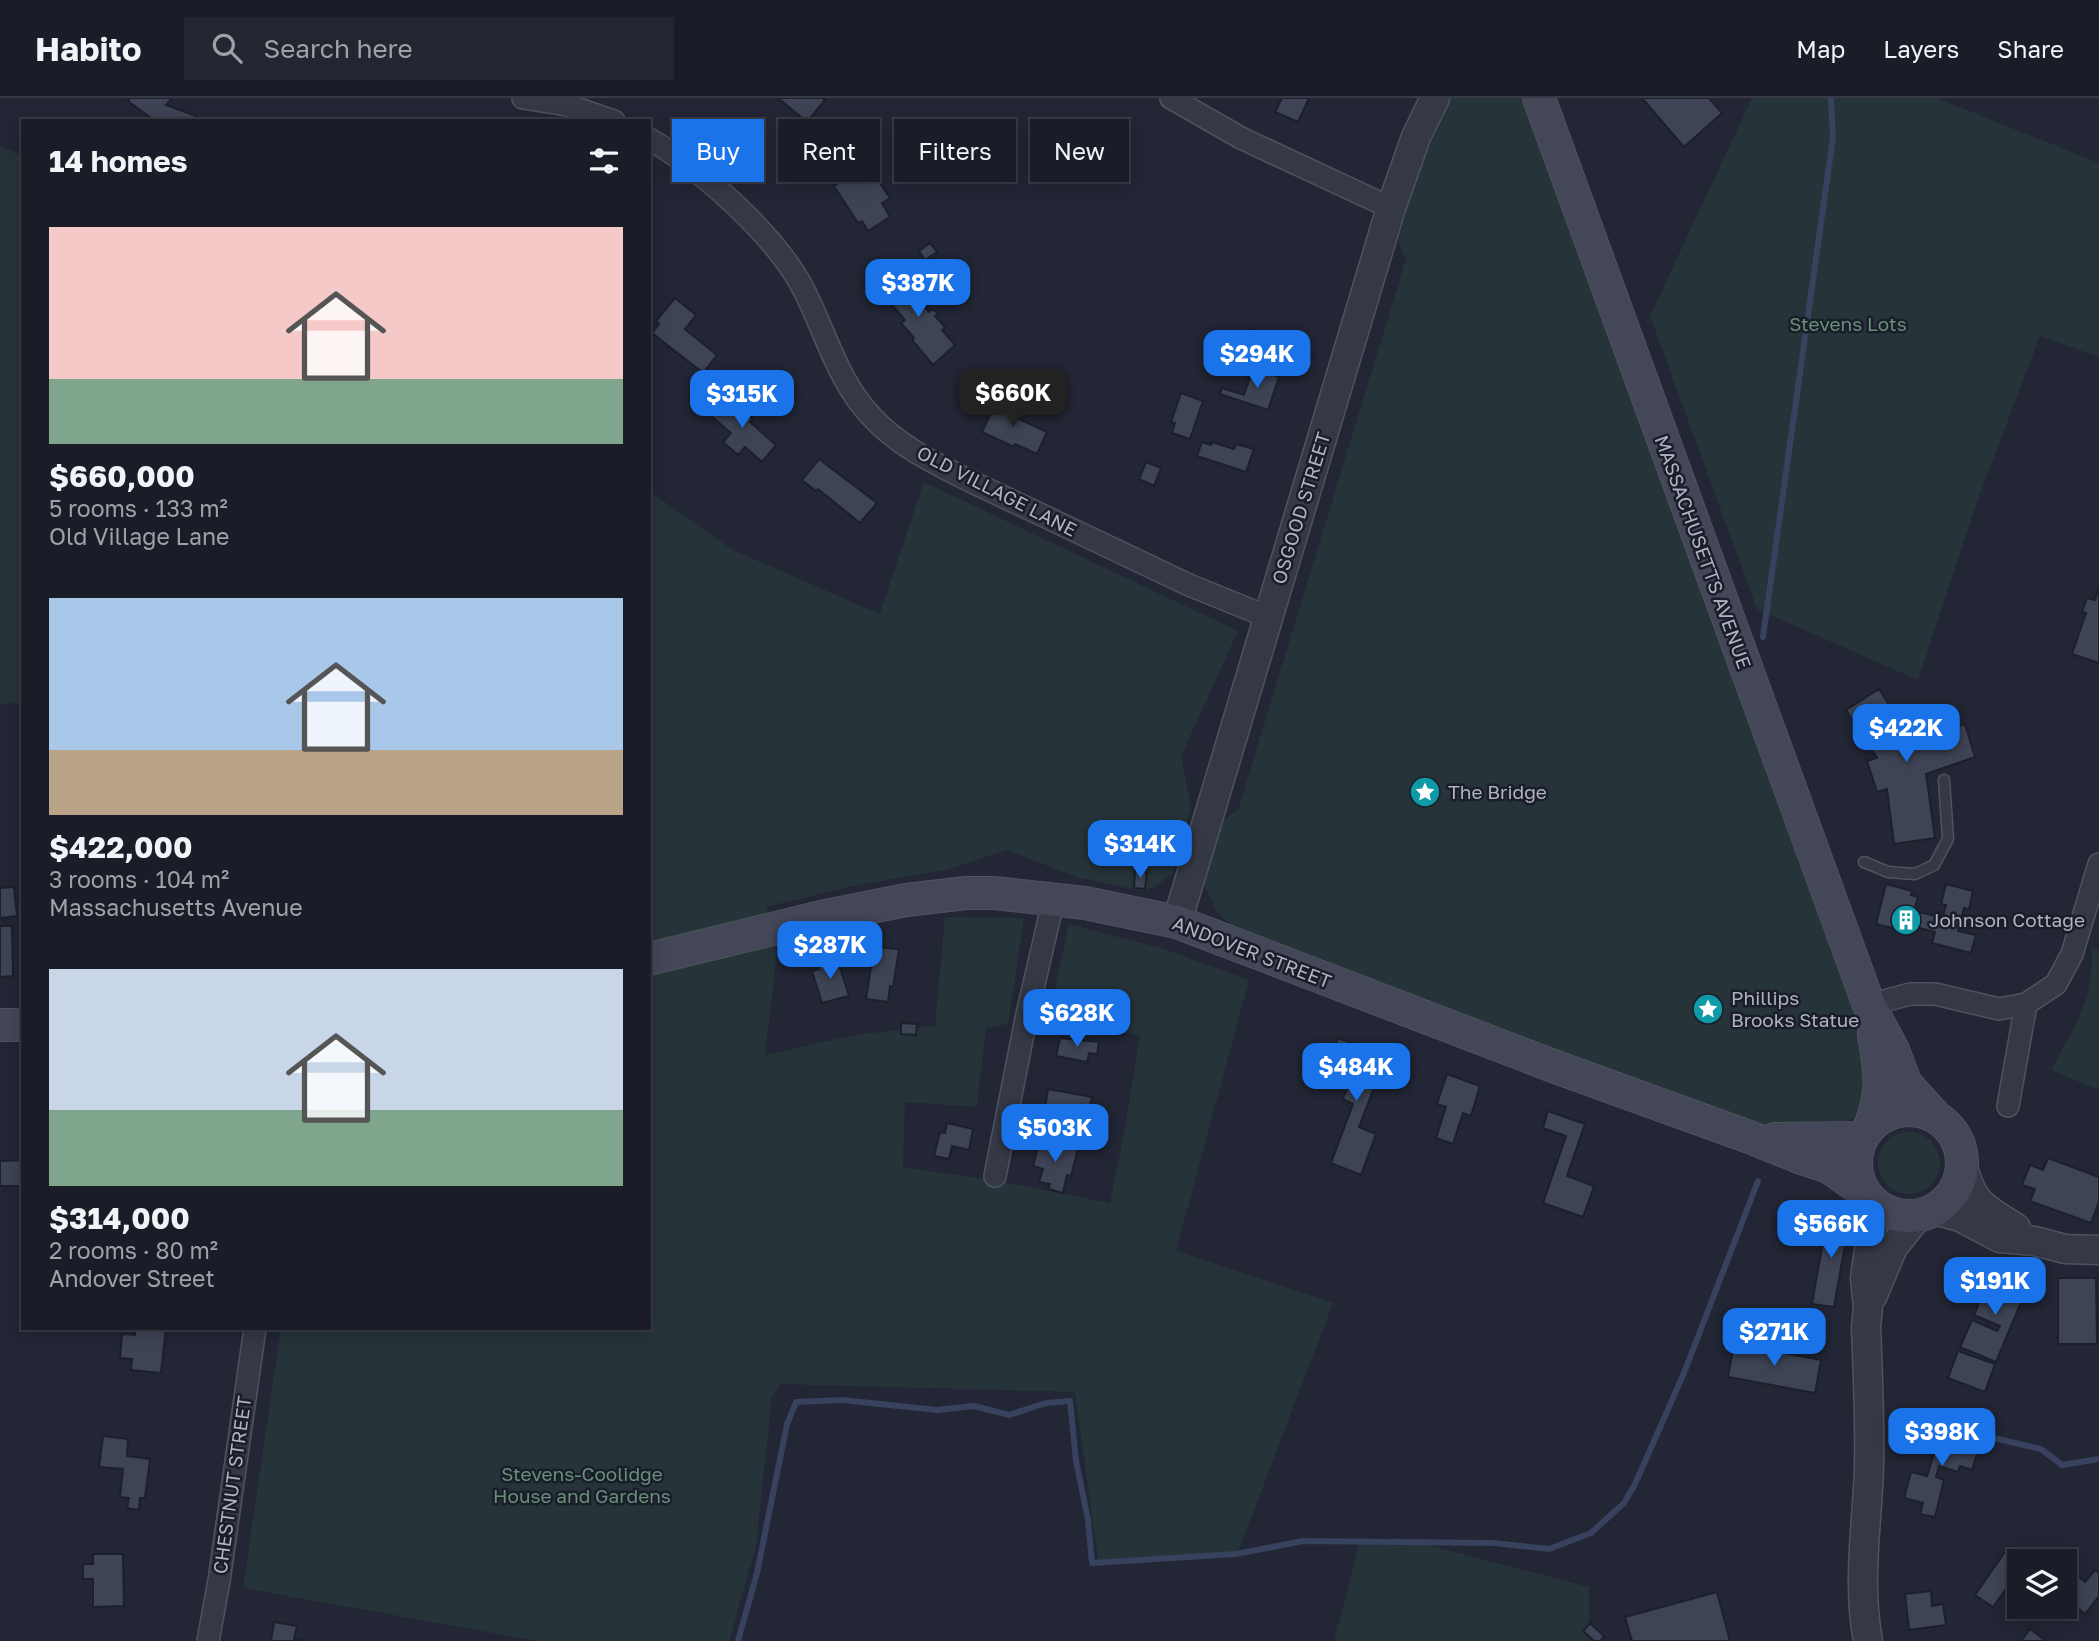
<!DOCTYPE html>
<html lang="en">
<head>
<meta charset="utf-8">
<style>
	body { margin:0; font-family:"Golos Text",sans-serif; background:#232530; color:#f1f3f6; height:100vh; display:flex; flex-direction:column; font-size:26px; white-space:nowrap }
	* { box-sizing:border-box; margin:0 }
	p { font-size:23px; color:#9fa1a8 }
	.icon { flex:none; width:38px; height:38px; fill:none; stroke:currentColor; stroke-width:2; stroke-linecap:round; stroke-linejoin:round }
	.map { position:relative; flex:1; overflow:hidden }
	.sheet { position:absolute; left:21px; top:21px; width:630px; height:1211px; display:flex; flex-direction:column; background:#1a1c28; border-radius:0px; box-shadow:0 4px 18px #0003,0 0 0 2px #383a45 }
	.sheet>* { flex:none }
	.guide { position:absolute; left:672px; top:21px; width:665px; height:63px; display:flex; gap:14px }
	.buttons { position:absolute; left:2007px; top:1451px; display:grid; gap:14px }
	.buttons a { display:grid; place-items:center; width:70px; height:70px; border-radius:0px; background:#1a1c28; box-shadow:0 4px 18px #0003,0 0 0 2px #383a45; font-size:35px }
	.price { position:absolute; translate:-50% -60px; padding:0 16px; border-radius:14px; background:#1a73e8; color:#fff; font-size:23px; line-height:46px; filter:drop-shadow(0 2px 4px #0008) }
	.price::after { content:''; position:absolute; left:50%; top:42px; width:21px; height:16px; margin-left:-10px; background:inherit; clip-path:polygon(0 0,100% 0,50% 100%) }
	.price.selected { background:#222; color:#fff }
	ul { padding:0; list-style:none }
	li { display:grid; align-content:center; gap:14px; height:371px; padding:0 28px }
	li span { display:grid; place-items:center; height:217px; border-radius:0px; color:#555 }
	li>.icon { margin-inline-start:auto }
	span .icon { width:126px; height:126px; fill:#fffc; stroke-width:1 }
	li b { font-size:30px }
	h2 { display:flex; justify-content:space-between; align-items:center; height:84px; padding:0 28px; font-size:30px }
	.tag { padding:0 24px; border-radius:0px; background:#1a1c28; box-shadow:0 4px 18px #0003,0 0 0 2px #383a45; font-size:24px; line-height:63px }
	.tag.selected { background:#1a73e8; color:#fff }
	header { display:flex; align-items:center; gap:42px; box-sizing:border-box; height:98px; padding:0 35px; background:#1a1c28; border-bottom:2px solid #383a45 }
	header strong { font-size:33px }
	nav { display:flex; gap:38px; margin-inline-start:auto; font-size:24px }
	.search { width:490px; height:63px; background:#232530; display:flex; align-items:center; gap:18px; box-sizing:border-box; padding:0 24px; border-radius:0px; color:#9fa1a8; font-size:26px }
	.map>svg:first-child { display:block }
	.green { fill:#263439 }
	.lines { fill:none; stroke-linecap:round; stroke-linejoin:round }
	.stream { stroke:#38415d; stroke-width:6 }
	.building { fill:#3e4455; stroke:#1c202c; stroke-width:2 }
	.service-casing { stroke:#4f5360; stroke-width:13 }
	.minor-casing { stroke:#4f5360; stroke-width:24 }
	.tertiary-casing { stroke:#4f5360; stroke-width:31 }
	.secondary-casing { stroke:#4f5360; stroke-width:34 }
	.service { stroke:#353946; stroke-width:10 }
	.minor { stroke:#353946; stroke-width:21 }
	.tertiary { stroke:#353946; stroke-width:28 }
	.secondary { stroke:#434758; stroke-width:32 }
	.labels { text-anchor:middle; stroke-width:5; stroke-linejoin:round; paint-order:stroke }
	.park-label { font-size:19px; fill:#699079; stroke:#1a1e2a }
	.street-label { font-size:19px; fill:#afb3c2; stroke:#1a1e2a }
	.poi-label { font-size:19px; fill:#afb3c2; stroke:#1a1e2a; text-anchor:start }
</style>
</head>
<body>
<header>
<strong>Habito</strong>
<div class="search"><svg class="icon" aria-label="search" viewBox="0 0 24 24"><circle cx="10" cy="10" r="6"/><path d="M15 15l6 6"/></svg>Search here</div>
<nav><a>Map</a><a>Layers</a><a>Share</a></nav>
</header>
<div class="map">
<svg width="2099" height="1543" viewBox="0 0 2099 1543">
	<rect width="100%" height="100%" fill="#222635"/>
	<!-- green -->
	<path class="green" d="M 1451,0 L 1523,0 L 1559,94 L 1856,913 L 1871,964 L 1861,1016 C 1828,1037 1789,1033 1753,1026 L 1239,832 L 1218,816 L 1205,788 L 1208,759 L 1221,723 L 1238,712 L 1406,161 L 1398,143 L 1418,75 Z
		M 1752,0 L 1937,0 L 2099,65 L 2099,259 L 2040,238 L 1978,401 L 1918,582 L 1757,511 L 1650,218 Z
		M 0,47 L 23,58 L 23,605 L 0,606 Z
		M 924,384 L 1238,533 L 1181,658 L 1191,709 L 1174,774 L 1155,789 L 1141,793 L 1076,779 L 1008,752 L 946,772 L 858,787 L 766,809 L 777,855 L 765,957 L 854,937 L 935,928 L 945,819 L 1024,820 L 1008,926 L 986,930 L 977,1009 L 905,1004 L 903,1069 L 1003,1084 L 1110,1105 L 1124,1036 L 1140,938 L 1049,917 L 1069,826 L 1164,851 L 1249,882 L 1176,1153 L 1333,1205 L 1238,1454 L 1099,1468 L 1075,1294 L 781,1286 L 772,1298 L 756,1448 L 729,1543 L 538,1543 L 243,1490 L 281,1230 L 649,1230 L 649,393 L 733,452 L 880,516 Z
		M 2091,848 L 2099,853 L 2099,992 L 2051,972 C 2075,927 2096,901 2091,848 Z
		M1878 1065a31 31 0 1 1 62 0a31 31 0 1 1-62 0Z
		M 1401,1440 L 1589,1489 L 1589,1543 L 1334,1543 L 1360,1443 Z"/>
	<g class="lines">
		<!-- stream -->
		<path class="stream" d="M 1763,539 L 1833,39 L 1831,0
			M 1985,1338 L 2041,1351 L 2062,1367 L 2099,1361
			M 738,1543 L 757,1475 L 787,1326 L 796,1304 L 842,1302 L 937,1312 L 974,1308 L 1009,1317 L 1046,1305 L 1070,1303 L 1076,1363 L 1088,1422 L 1092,1465 L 1236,1456 L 1303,1443 L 1494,1445 L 1549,1451 L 1591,1435 L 1624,1405 L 1635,1386 L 1684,1275 L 1758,1083"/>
	</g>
	<!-- building -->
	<path class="building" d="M 130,0 L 172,0 L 166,7 L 196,18 L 195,23 L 155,23 L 128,3 Z
		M 778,0 L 822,0 L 825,2 L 807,24 Z
		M 1282,0 L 1309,0 L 1298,24 L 1275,14 Z
		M 1642,0 L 1709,0 L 1722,15 L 1684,49 Z
		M 868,67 L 890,100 L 882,105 L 890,119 L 868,133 L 862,123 L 858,125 L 834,88 Z
		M 930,145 L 937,154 L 925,162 L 919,153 Z
		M 898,176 L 913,193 L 917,189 L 926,200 L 921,205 L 929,214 L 933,211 L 938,216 L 935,218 L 945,229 L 942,232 L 955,247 L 933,267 L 912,242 L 914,240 L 901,225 L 905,222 L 880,193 Z
		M 675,200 L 696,217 L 685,231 L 717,257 L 703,275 L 652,235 L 659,226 L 656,223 Z
		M 1251,231 L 1274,241 L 1265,263 L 1242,254 Z
		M 1253,270 L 1279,279 L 1268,312 L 1220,296 L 1222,290 L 1244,297 Z
		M 1181,295 L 1203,303 L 1190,341 L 1172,335 L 1175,325 L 1171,324 Z
		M 727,298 L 753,321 L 750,324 L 776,347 L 762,364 L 745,349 L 738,357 L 723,344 L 731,335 L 710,317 Z
		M 1002,300 L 1013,305 L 1008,316 L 1047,334 L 1037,356 L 1015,346 L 1014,349 L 982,334 L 994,309 L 997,311 Z
		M 1202,344 L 1211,347 L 1212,344 L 1234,351 L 1236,346 L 1254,351 L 1246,374 L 1197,358 Z
		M 819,361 L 877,405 L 860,425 L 818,391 L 816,393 L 802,382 Z
		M 1146,364 L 1161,370 L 1154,388 L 1139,381 Z
		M 2099,490 L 2099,565 L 2072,556 L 2086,515 L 2082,514 L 2087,500 L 2095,502 Z
		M 1879,591 L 1913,644 L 1965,626 L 1975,659 L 1926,676 L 1935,740 L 1894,746 L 1887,691 L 1877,694 L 1867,663 L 1877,660 L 1846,612 Z
		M 1135,773 L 1147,774 L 1145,791 L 1134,790 Z
		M 1886,786 L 1912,793 L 1911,797 L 1918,799 L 1914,813 L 1936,818 L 1934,826 L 1940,828 L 1946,807 L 1941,806 L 1946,786 L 1973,793 L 1969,811 L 1964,810 L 1958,833 L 1976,837 L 1971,855 L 1932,845 L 1935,834 L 1905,826 L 1904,833 L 1876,826 Z
		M 14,789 L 17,818 L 0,820 L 0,790 Z
		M 0,828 L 12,828 L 13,878 L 0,879 Z
		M 874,849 L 899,851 L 893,889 L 890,888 L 888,904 L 866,901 Z
		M 834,860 L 836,867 L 839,866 L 849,898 L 822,905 L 812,873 L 819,871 L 817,865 Z
		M 901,925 L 917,926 L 916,937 L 901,936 Z
		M 1060,940 L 1099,944 L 1097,956 L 1089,955 L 1087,964 L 1056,958 Z
		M 1338,940 L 1386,958 L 1359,1029 L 1376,1036 L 1361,1077 L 1331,1065 L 1353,1006 L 1343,1001 L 1347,990 L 1354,993 L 1359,978 L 1328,966 Z
		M 1447,976 L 1480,988 L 1471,1018 L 1463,1015 L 1453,1046 L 1436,1040 L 1446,1009 L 1437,1006 Z
		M 1048,991 L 1092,999 L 1089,1011 L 1080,1010 L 1078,1022 L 1044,1015 Z
		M 1548,1013 L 1585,1026 L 1567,1078 L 1594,1088 L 1583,1119 L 1543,1105 L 1566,1038 L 1543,1030 Z
		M 947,1025 L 973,1031 L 969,1052 L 952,1048 L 949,1061 L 934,1058 L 940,1034 L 945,1035 Z
		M 1040,1041 L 1078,1051 L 1071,1078 L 1067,1077 L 1063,1095 L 1048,1091 L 1050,1086 L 1039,1084 L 1043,1071 L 1033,1068 Z
		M 2048,1060 L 2099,1079 L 2099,1104 L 2091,1125 L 2030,1103 L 2035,1091 L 2022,1087 L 2030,1067 L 2043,1072 Z
		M 23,1062 L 23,1088 L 0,1088 L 0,1063 Z
		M 1828,1115 L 1850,1119 L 1834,1209 L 1812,1206 Z
		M 2011,1176 L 2030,1183 L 1996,1264 L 1960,1249 L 1972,1222 L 1997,1233 L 2000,1228 L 1974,1217 L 1989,1181 L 2006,1188 Z
		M 2058,1180 L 2096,1180 L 2097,1246 L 2058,1246 Z
		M 135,1230 L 166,1230 L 161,1275 L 131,1272 L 132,1261 L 120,1260 L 122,1236 L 135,1237 Z
		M 1734,1246 L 1821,1262 L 1815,1295 L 1728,1279 Z
		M 1958,1253 L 1995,1266 L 1985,1294 L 1948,1280 Z
		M 1943,1328 L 1969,1336 L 1968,1340 L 1981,1344 L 1972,1372 L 1960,1368 L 1958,1374 L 1939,1368 L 1936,1379 L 1944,1382 L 1935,1419 L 1920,1416 L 1923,1405 L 1904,1400 L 1911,1374 L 1927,1378 Z
		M 103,1338 L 128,1341 L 127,1358 L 150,1361 L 145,1400 L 140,1400 L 139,1412 L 127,1410 L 129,1400 L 120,1399 L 123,1371 L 99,1369 Z
		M 2009,1448 L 2026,1460 L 2025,1463 L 2020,1463 L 2020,1471 L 1993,1509 L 1975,1497 Z
		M 93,1456 L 123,1456 L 124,1508 L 93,1509 L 93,1481 L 83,1481 L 83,1466 L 93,1466 Z
		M 2095,1472 L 2099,1475 L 2099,1498 L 2085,1516 L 2069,1503 L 2072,1498 L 2065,1492 L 2065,1484 L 2073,1474 L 2085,1484 Z
		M 1931,1493 L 1932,1508 L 1943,1506 L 1946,1527 L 1909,1532 L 1905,1496 Z
		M 1717,1494 L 1730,1543 L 1632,1543 L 1625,1519 Z
		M 274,1524 L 297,1528 L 294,1541 L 305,1543 L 271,1543 Z
		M 1590,1525 L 1604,1538 L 1600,1543 L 1594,1543 L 1583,1533 Z
		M 2030,1531 L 2046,1543 L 2021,1543 Z"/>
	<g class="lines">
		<!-- service casing -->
		<g class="service-casing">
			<path id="service" d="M 1864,764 L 1888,774 L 1915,776 L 1934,767 L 1948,741 L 1944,682"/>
		</g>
		<!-- minor casing -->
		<g class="minor-casing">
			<path id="minor" d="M 523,0 L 567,7 L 614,23
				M 1171,0 L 1241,40 L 1391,110
				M 649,41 C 699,69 770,133 799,183 C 824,227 835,280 871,318 C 897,347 934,365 968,382 L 1189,487 L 1268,519
				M 1869,907 L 1910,896 L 1935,896 L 1999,911 L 2026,906
				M 2008,1008 L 2026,906 L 2056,886 L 2072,856 L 2099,766
				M 995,1078 L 1027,916 L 1054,800
				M 208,1543 L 219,1483 L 255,1230"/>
		</g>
		<!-- tertiary casing -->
		<g class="tertiary-casing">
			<path id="tertiary" d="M 1177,824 L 1391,110 L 1416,39 L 1435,0
				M 1962,1066 C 1973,1107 1982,1108 2016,1130
				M 1935,1112 L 1960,1119 L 2000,1140 L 2035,1143 L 2065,1151 L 2099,1152
				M 1873,1197 L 1893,1149 L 1918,1118
				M 1868,1543 C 1857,1485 1867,1428 1869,1370 C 1870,1323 1868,1276 1866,1229 L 1868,1209 L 1865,1180 L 1873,1125 L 1871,1103"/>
		</g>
		<!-- secondary casing -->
		<g class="secondary-casing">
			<path id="secondary" d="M 1539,0 L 1869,907 L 1893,952 L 1906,986 L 1936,1019
				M 649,861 L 821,819 L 906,802 L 966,795 L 994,795 L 1085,805 L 1177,824 L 1553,968 L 1752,1040 L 1799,1059 L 1829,1069 L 1864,1094
				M 0,927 L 23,927
				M1856 1065a53 53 0 1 1 106 0a53 53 0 1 1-106 0Z
				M 1870,1029 C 1884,993 1880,973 1874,936
				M 1775,1041 L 1862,1040"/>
		</g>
		<!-- service -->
		<use href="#service" class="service"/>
		<!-- minor -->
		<use href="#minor" class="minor"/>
		<!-- tertiary -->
		<use href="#tertiary" class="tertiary"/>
		<!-- secondary -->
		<use href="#secondary" class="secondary"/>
	</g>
	<!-- icons -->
	<defs>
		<g id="sight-disc" transform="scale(1.575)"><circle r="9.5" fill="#0f9aa8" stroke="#1a1e2a"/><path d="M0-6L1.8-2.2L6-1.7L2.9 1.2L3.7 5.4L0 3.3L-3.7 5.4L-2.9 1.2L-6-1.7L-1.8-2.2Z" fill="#fff"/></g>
		<g id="building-disc" transform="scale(1.575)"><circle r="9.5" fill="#0f9aa8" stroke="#1a1e2a"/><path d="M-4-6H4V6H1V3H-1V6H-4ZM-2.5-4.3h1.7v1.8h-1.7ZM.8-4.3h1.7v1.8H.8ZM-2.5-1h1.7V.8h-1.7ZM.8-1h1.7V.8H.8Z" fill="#fff"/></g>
	</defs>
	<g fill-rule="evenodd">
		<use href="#sight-disc" x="1425" y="694"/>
		<use href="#building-disc" x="1906" y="822"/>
		<use href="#sight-disc" x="1708" y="911"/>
	</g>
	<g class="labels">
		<!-- park labels -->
		<g class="park-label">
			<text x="1848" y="233">Stevens Lots</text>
			<text x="582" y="1383">Stevens-Coolidge<tspan x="582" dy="22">House and Gardens</tspan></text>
		</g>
		<!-- street labels -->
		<g class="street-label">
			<text transform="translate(997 393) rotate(27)" y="7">OLD VILLAGE LANE</text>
			<text transform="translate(1301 410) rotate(-73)" y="7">OSGOOD STREET</text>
			<text transform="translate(1703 454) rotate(70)" y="7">MASSACHUSETTS AVENUE</text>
			<text transform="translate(1252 854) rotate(21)" y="7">ANDOVER STREET</text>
			<text transform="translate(232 1387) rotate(-82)" y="7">CHESTNUT STREET</text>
		</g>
		<!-- poi labels -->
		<g class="poi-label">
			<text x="1448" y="701">The Bridge</text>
			<text x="1929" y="829">Johnson Cottage</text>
			<text x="1731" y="907">Phillips<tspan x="1731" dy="22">Brooks Statue</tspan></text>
		</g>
	</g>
</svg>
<div class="buttons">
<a><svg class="icon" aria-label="layers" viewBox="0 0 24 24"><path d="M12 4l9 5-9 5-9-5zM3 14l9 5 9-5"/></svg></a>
</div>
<b class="price" style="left:918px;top:221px">$387K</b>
<b class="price" style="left:1257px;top:292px">$294K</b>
<b class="price selected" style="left:1013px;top:331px">$660K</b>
<b class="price" style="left:742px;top:332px">$315K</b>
<b class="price" style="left:1906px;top:666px">$422K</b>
<b class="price" style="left:1140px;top:782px">$314K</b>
<b class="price" style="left:830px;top:883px">$287K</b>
<b class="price" style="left:1077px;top:951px">$628K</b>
<b class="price" style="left:1356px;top:1005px">$484K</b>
<b class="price" style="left:1055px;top:1066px">$503K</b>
<b class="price" style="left:1831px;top:1162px">$566K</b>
<b class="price" style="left:1995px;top:1219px">$191K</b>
<b class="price" style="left:1774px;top:1270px">$271K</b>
<b class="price" style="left:1942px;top:1370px">$398K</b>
<div class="guide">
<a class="tag selected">Buy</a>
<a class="tag">Rent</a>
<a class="tag">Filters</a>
<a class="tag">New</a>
</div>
<section class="sheet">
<h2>14 homes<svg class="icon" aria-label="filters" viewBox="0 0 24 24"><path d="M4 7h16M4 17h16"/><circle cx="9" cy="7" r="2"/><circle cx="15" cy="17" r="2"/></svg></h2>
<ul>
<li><span style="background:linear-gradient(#f6c9c9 70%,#7fa58c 0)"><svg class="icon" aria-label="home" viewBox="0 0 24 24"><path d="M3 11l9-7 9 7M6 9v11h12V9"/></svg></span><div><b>$660,000</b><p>5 rooms · 133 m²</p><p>Old Village Lane</p></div></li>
<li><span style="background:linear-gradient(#a9c7e8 70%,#b9a48a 0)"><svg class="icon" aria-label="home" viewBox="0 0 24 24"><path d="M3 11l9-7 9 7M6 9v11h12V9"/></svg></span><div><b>$422,000</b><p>3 rooms · 104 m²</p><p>Massachusetts Avenue</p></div></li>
<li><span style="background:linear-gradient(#c9d6e8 65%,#7fa58c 0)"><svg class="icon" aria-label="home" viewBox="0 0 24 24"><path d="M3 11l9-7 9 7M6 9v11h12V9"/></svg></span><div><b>$314,000</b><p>2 rooms · 80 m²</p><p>Andover Street</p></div></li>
</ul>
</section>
</div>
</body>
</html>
